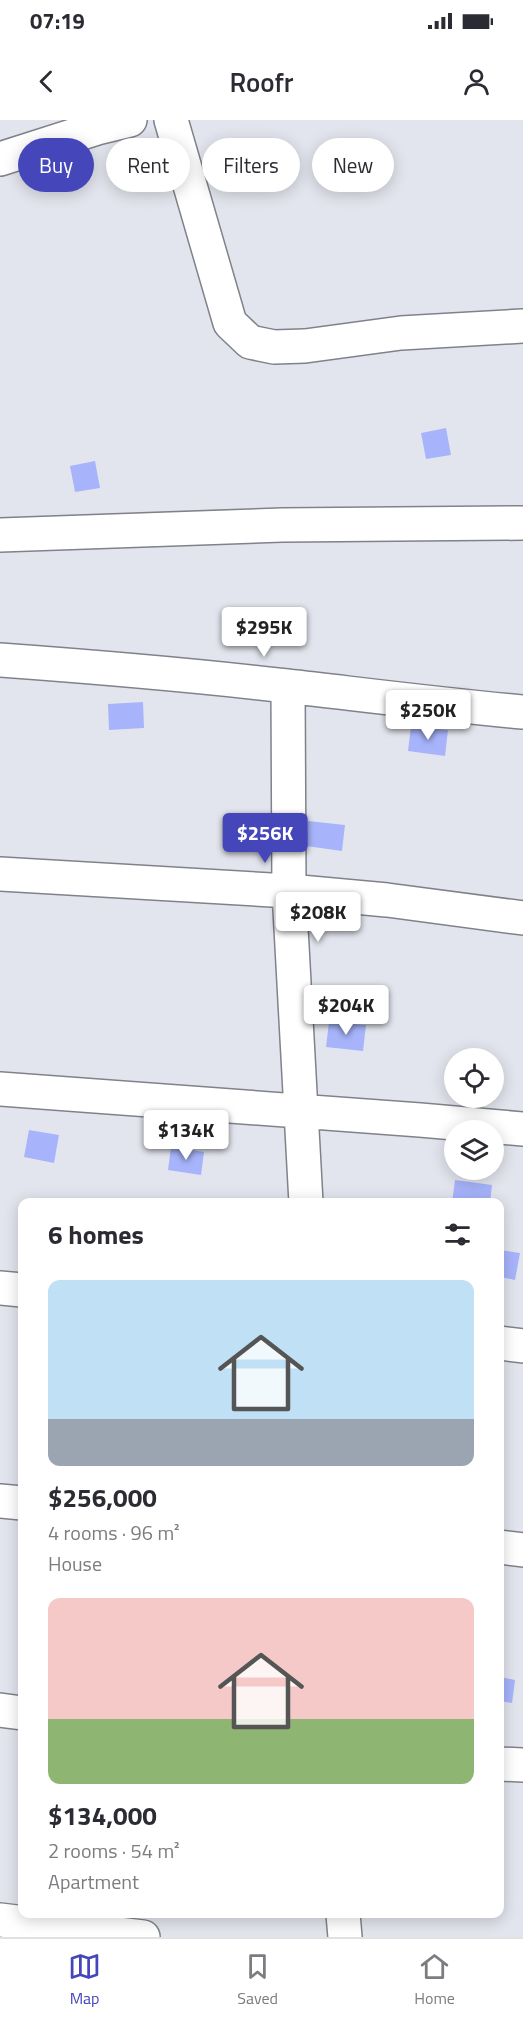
<!DOCTYPE html>
<html lang="en">
<head>
<meta charset="utf-8">
<style>
	body { margin:0; font-family:"Titillium Web",sans-serif; background:#f2f2f3; color:#2b2b33; height:100vh; display:flex; flex-direction:column; font-size:22px; white-space:nowrap }
	* { box-sizing:border-box; margin:0 }
	p { font-size:20px; color:#7c7c81 }
	.icon { flex:none; width:33px; height:33px; fill:none; stroke:currentColor; stroke-width:2; stroke-linecap:round; stroke-linejoin:round }
	.map { position:relative; flex:1; overflow:hidden }
	.details { position:absolute; left:18px; top:1078px; width:486px; height:720px; display:flex; flex-direction:column; background:#fff; border-radius:12px; box-shadow:0 3px 15px #0003 }
	.details>* { flex:none }
	.hud { position:absolute; left:18px; top:18px; width:488px; height:54px; display:flex; gap:12px }
	.fabs { position:absolute; left:444px; top:928px; display:grid; gap:12px }
	.fabs a { display:grid; place-items:center; width:60px; height:60px; border-radius:50%; background:#fff; box-shadow:0 3px 15px #0003; font-size:30px }
	.price { position:absolute; translate:-50% -51px; padding:0 14px; border-radius:6px; background:#fff; color:#222; font-size:20px; line-height:39px; filter:drop-shadow(0 2px 3px #0008) }
	.price::after { content:''; position:absolute; left:50%; top:36px; width:18px; height:14px; margin-left:-9px; background:inherit; clip-path:polygon(0 0,100% 0,50% 100%) }
	.price.current { background:#4646bb; color:#fff }
	ul { padding:0; list-style:none }
	li { display:grid; align-content:center; gap:12px; height:318px; padding:0 30px }
	li span { display:grid; place-items:center; height:186px; border-radius:12px; color:#555 }
	li>.icon { margin-inline-start:auto }
	span .icon { width:108px; height:108px; fill:#fffc; stroke-width:1 }
	li b { font-size:26px }
	h2 { display:flex; justify-content:space-between; align-items:center; height:72px; padding:0 30px; font-size:26px }
	.chip { padding:0 21px; border-radius:27px; background:#fff; box-shadow:0 3px 15px #0003; font-size:21px; line-height:54px }
	.chip.current { background:#4646bb; color:#fff }
	.status { display:flex; justify-content:space-between; align-items:center; height:42px; padding:0 30px; background:#fff; direction:ltr }
	.status svg { height:16px; fill:currentColor }
	header { display:flex; justify-content:space-between; align-items:center; height:78px; padding:0 30px; background:#fff; font-size:27px; font-weight:600 }
	.dock { display:flex; justify-content:space-around; align-items:center; height:84px; border-top:2px solid #e1e1e2; background:#fff; font-size:16px; color:#7c7c81 }
	.dock a { display:grid; justify-items:center; gap:3px }
	.dock .current { color:#4646bb }
	.map>svg:first-child { display:block }
	.building { fill:#a7b4fb }
	.lines { fill:none; stroke-linecap:round; stroke-linejoin:round }
	.minor-casing { stroke:#80828a; stroke-width:36 }
	.minor { stroke:#fff; stroke-width:33 }
</style>
</head>
<body>
<div class="status"><b>07:19</b><svg viewBox="0 0 49 12"><path d="M0 12V9h3v3zM5 12V6h3v6zM10 12V3h3v9zM15 12V0h3v12zM26 1h20v11H26zM47 4h2v5h-2z"/></svg></div>
<header><svg class="icon" aria-label="back" viewBox="0 0 24 24"><path d="M15 5l-7 7 7 7"/></svg>Roofr<svg class="icon" aria-label="person" viewBox="0 0 24 24"><circle cx="12" cy="8" r="4"/><path d="M4 21q1-7 8-7t8 7"/></svg></header>
<div class="map">
<svg width="523" height="1817" viewBox="0 0 523 1817">
	<rect width="100%" height="100%" fill="#e3e5ee"/>
	<!-- building -->
	<path class="building" d="M 446,308 L 451,335 L 426,339 L 421,313 Z
		M 95,341 L 100,368 L 75,372 L 70,346 Z
		M 143,582 L 144,608 L 109,610 L 108,584 Z
		M 411,606 L 448,610 L 445,636 L 408,631 Z
		M 308,701 L 345,705 L 342,731 L 306,726 Z
		M 329,902 L 366,905 L 363,931 L 326,927 Z
		M 29,1010 L 59,1015 L 54,1043 L 24,1037 Z
		M 171,1027 L 204,1032 L 201,1055 L 168,1050 Z
		M 455,1060 L 492,1065 L 490,1083 L 452,1083 Z
		M 500,1130 L 520,1133 L 515,1160 L 500,1157 Z
		M 500,1557 L 515,1560 L 512,1583 L 500,1581 Z"/>
	<g class="lines">
		<!-- minor casing -->
		<g class="minor-casing">
			<path id="minor" d="M 171,0 L 230,203 L 250,222 L 274,227 L 305,226 L 401,213 L 523,206
				M 0,39 L 97,8 L 130,0
				M 0,415 L 282,405 L 523,403
				M 0,540 C 96,547 191,555 287,566 C 366,575 444,585 523,592
				M 288,566 L 289,771 L 306,1083
				M 0,754 L 289,771 L 387,780 L 523,798
				M 0,969 L 420,1000 L 523,1009
				M 0,1168 L 22,1170
				M 500,1223 L 523,1226
				M 0,1381 L 22,1383
				M 500,1427 L 523,1430
				M 0,1590 L 22,1593
				M 500,1644 L 523,1645
				M 343,1794 L 345,1817
				M 0,1800 L 143,1817"/>
		</g>
		<!-- minor -->
		<use href="#minor" class="minor"/>
	</g>
</svg>
<div class="fabs">
<a><svg class="icon" aria-label="locate" viewBox="0 0 24 24"><circle cx="12" cy="12" r="6"/><path d="M12 2v4M12 18v4M2 12h4M18 12h4"/></svg></a>
<a><svg class="icon" aria-label="layers" viewBox="0 0 24 24"><path d="M12 4l9 5-9 5-9-5zM3 14l9 5 9-5"/></svg></a>
</div>
<b class="price" style="left:264px;top:538px">$295K</b>
<b class="price" style="left:428px;top:621px">$250K</b>
<b class="price current" style="left:265px;top:744px">$256K</b>
<b class="price" style="left:318px;top:823px">$208K</b>
<b class="price" style="left:346px;top:916px">$204K</b>
<b class="price" style="left:186px;top:1041px">$134K</b>
<div class="hud">
<a class="chip current">Buy</a>
<a class="chip">Rent</a>
<a class="chip">Filters</a>
<a class="chip">New</a>
</div>
<section class="details">
<h2>6 homes<svg class="icon" aria-label="filters" viewBox="0 0 24 24"><path d="M4 7h16M4 17h16"/><circle cx="9" cy="7" r="2"/><circle cx="15" cy="17" r="2"/></svg></h2>
<ul>
<li><span style="background:linear-gradient(#bfe0f5 75%,#9aa5b1 0)"><svg class="icon" aria-label="home" viewBox="0 0 24 24"><path d="M3 11l9-7 9 7M6 9v11h12V9"/></svg></span><div><b>$256,000</b><p>4 rooms · 96 m²</p><p>House</p></div></li>
<li><span style="background:linear-gradient(#f6c9c9 65%,#8fb573 0)"><svg class="icon" aria-label="home" viewBox="0 0 24 24"><path d="M3 11l9-7 9 7M6 9v11h12V9"/></svg></span><div><b>$134,000</b><p>2 rooms · 54 m²</p><p>Apartment</p></div></li>
</ul>
</section>
</div>
<nav class="dock">
<a class="current"><svg class="icon" aria-label="map" viewBox="0 0 24 24"><path d="M3 6l6-2 6 2 6-2v14l-6 2-6-2-6 2zM9 4v14M15 6v14"/></svg>Map</a>
<a><svg class="icon" aria-label="saved" viewBox="0 0 24 24"><path d="M7 4h10v16l-5-4-5 4z"/></svg>Saved</a>
<a><svg class="icon" aria-label="home" viewBox="0 0 24 24"><path d="M3 11l9-7 9 7M6 9v11h12V9"/></svg>Home</a>
</nav>
</body>
</html>
